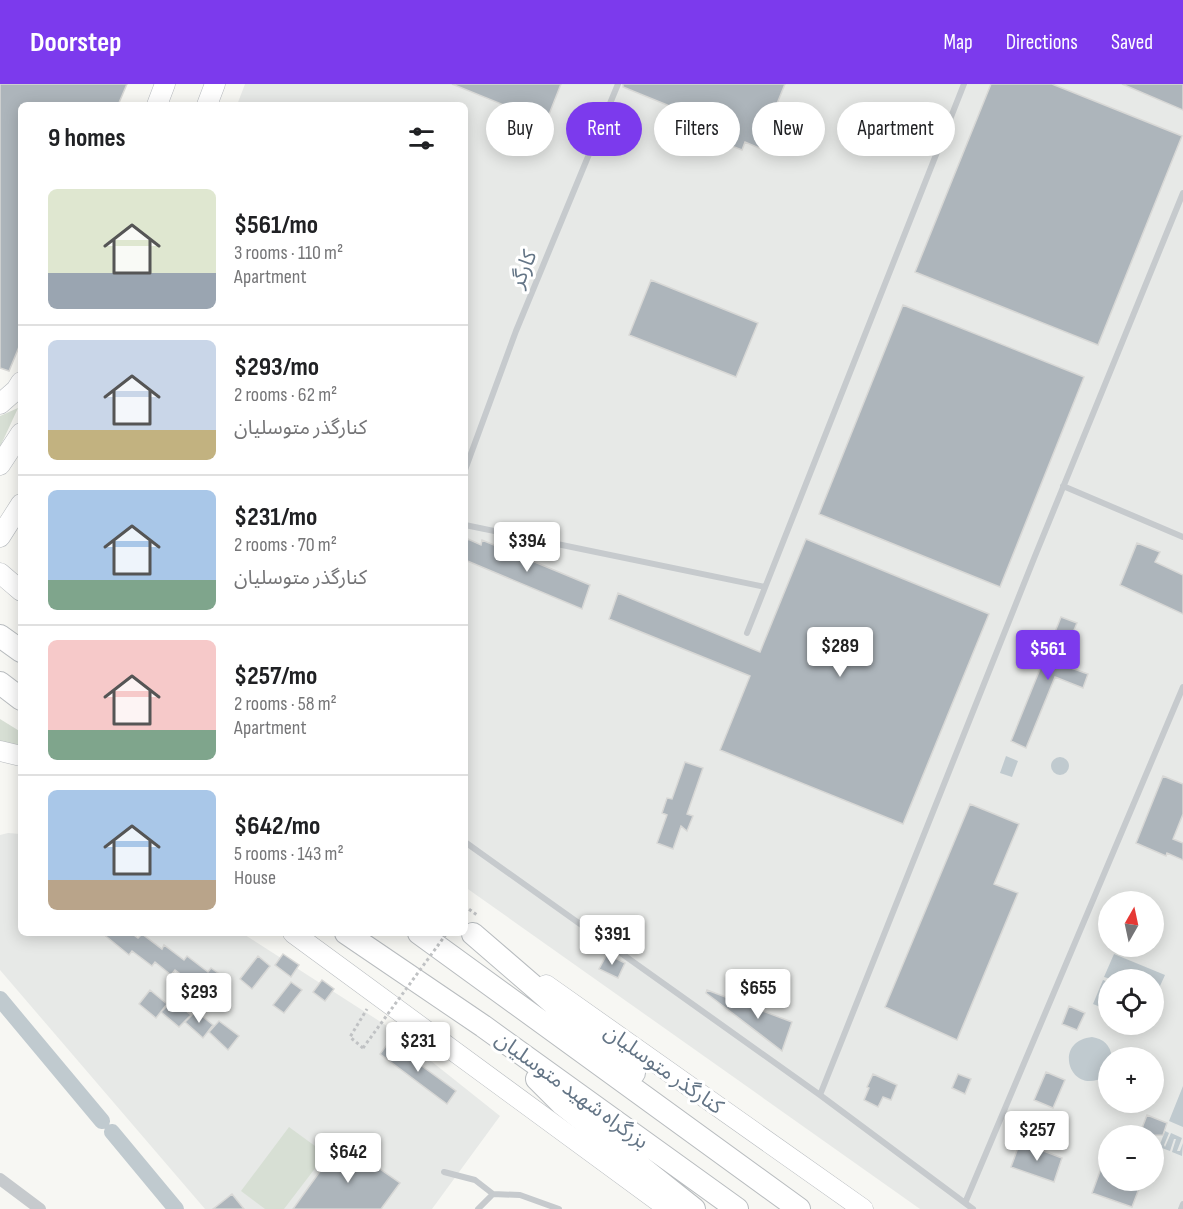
<!DOCTYPE html>
<html lang="en">
<head>
<meta charset="utf-8">
<style>
	body { margin:0; font-family:"Sofia Sans Condensed","Noto Sans Arabic",sans-serif; background:#f6f6f6; color:#202124; height:100vh; display:flex; flex-direction:column; font-size:22px; white-space:nowrap }
	* { box-sizing:border-box; margin:0 }
	p { font-size:20px; color:#757577 }
	.icon { flex:none; width:33px; height:33px; fill:none; stroke:currentColor; stroke-width:2; stroke-linecap:round; stroke-linejoin:round }
	.map { position:relative; flex:1; overflow:hidden }
	.sheet { position:absolute; left:18px; top:18px; width:450px; height:834px; display:flex; flex-direction:column; background:#fff; border-radius:9px; box-shadow:0 3px 15px #0003 }
	.sheet>* { flex:none }
	.banner { position:absolute; left:486px; top:18px; width:570px; height:54px; display:flex; gap:12px }
	.needle { width:39px; rotate:9deg }
	.buttons { position:absolute; left:1098px; top:807px; display:grid; gap:12px }
	.buttons a { display:grid; place-items:center; width:66px; height:66px; border-radius:50%; background:#fff; box-shadow:0 3px 15px #0003; font-size:30px }
	.price { position:absolute; translate:-50% -51px; padding:0 14px; border-radius:6px; background:#fff; color:#222; font-size:20px; line-height:39px; filter:drop-shadow(0 2px 3px #0008) }
	.price::after { content:''; position:absolute; left:50%; top:36px; width:18px; height:14px; margin-left:-9px; background:inherit; clip-path:polygon(0 0,100% 0,50% 100%) }
	.price.selected { background:#7c3aed; color:#fff }
	ul { padding:0; list-style:none }
	li { display:flex; align-items:center; gap:18px; height:150px; padding:0 30px }
	li+li { border-top:2px solid #e0e0e0 }
	li span { display:grid; place-items:center; flex:none; width:168px; height:120px; border-radius:9px; color:#555 }
	li>.icon { margin-inline-start:auto }
	span .icon { width:72px; height:72px; fill:#fffc; stroke-width:1 }
	li b { font-size:26px }
	h2 { display:flex; justify-content:space-between; align-items:center; height:72px; padding:0 30px; font-size:26px }
	.tag { padding:0 21px; border-radius:27px; background:#fff; box-shadow:0 3px 15px #0003; font-size:21px; line-height:54px }
	.tag.selected { background:#7c3aed; color:#fff }
	header { display:flex; align-items:center; gap:36px; box-sizing:border-box; height:84px; padding:0 30px; background:#7c3aed; color:#fff }
	header strong { font-size:28px }
	nav { display:flex; gap:33px; margin-inline-start:auto; font-size:21px }
	.map>svg:first-child { display:block }
	.built { fill:#e7e9e7; fill-rule:evenodd }
	.green { fill:#d7dfd4 }
	.water { fill:#c0cacf }
	.lines { fill:none; stroke-linecap:round; stroke-linejoin:round }
	.canal { stroke:#c0cacf; stroke-width:16 }
	.building { fill:#adb5bb; stroke:#d8d8d6; stroke-width:1.5 }
	.primary-casing { stroke:#b7bbbf; stroke-width:21 }
	.highway-casing { stroke:#b8bcbf; stroke-width:24 }
	.path { stroke:#c0c2c4; stroke-width:3; stroke-dasharray:3 3; stroke-linecap:butt }
	.lane { stroke:#c6cacd; stroke-width:6 }
	.street { stroke:#c6cacd; stroke-width:12 }
	.primary { stroke:#fff; stroke-width:20 }
	.highway { stroke:#fff; stroke-width:22 }
	.path-bridge { stroke:#c0c2c4; stroke-width:3; stroke-dasharray:3 3; stroke-linecap:butt }
	.labels { text-anchor:middle; stroke-width:6; stroke-linejoin:round; paint-order:stroke }
	.street-label { font-size:21px; fill:#647586; stroke:#fff }
</style>
</head>
<body>
<header>
<strong>Doorstep</strong>
<nav><a>Map</a><a>Directions</a><a>Saved</a></nav>
</header>
<div class="map">
<svg width="1183" height="1125" viewBox="0 0 1183 1125">
	<rect width="100%" height="100%" fill="#f7f7f3"/>
	<!-- built -->
	<path class="built" d="M 245,0 L 1183,0 L 1183,1125 L 920,1125 L 465,803 L 465,21 L 237,21 ZM 1108,818 L 1154,818 L 1154,862 L 1108,862 ZM 1108,896 L 1154,896 L 1154,940 L 1108,940 ZM 1108,974 L 1154,974 L 1154,1018 L 1108,1018 ZM 1108,1052 L 1154,1052 L 1154,1096 L 1108,1096 Z
		M 8,749 L 21,750 L 21,849 L 242,849 L 387,942 L 500,1032 L 432,1125 L 205,1125 L 0,886 L 0,751 Z"/>
	<!-- green -->
	<path class="green" d="M 18,324 L 0,363 L 0,332 Z
		M 0,635 L 21,648 L 21,663 L 7,659 L 0,659 Z
		M 289,1043 L 326,1070 L 284,1125 L 265,1125 L 241,1107 Z"/>
	<!-- water -->
	<path class="water" d="M 1006,672 L 1018,677 L 1012,693 L 1000,689 Z
		M1051 682a9 9 0 1 1 18 0a9 9 0 1 1-18 0Z
		M 1114,870 L 1165,891 L 1155,913 L 1154,913 L 1154,896 L 1111,895 L 1104,893 Z
		M 1103,896 L 1108,898 L 1108,926 L 1093,920 Z
		M 1092,953 C 1104,955 1110,961 1112,973 L 1108,974 C 1108,985 1109,992 1097,996 C 1068,1005 1054,957 1092,953 Z
		M 1183,1002 L 1183,1043 L 1169,1037 Z
		M 1165,1047 L 1169,1049 L 1164,1061 L 1165,1063 L 1171,1049 L 1182,1054 L 1177,1067 L 1180,1067 L 1183,1059 L 1182,1072 L 1172,1068 L 1176,1055 L 1174,1055 L 1170,1067 L 1159,1063 Z"/>
	<g class="lines">
		<!-- canal -->
		<path class="canal" d="M 0,915 L 102,1037
			M 112,1048 L 176,1125"/>
	</g>
	<!-- building -->
	<path class="building" d="M 0,0 L 127,0 L 118,21 L 21,21 L 21,258 L 9,287 L 0,284 Z
		M 452,0 L 561,0 L 546,38 Z
		M 623,0 L 785,0 L 759,64 L 745,58 L 742,66 L 716,56 L 721,43 L 623,3 Z
		M 991,0 L 1052,0 L 1182,52 L 1098,261 L 915,188 Z
		M 1122,0 L 1183,0 L 1183,26 Z
		M 651,196 L 758,239 L 736,293 L 629,251 Z
		M 903,221 L 1084,293 L 1000,503 L 819,430 Z
		M 468,455 L 481,461 L 482,456 L 590,501 L 582,525 L 465,476 L 465,463 Z
		M 806,455 L 989,530 L 903,740 L 720,666 L 750,592 L 609,535 L 618,509 L 760,568 Z
		M 1137,459 L 1160,468 L 1155,478 L 1183,491 L 1183,530 L 1120,501 Z
		M 1061,533 L 1077,539 L 1060,580 L 1088,590 L 1083,604 L 1055,593 L 1026,664 L 1011,657 Z
		M 685,678 L 703,684 L 687,730 L 693,732 L 687,747 L 681,742 L 673,765 L 657,759 L 667,731 L 662,729 L 667,714 L 672,715 Z
		M 1163,692 L 1183,700 L 1183,730 L 1173,755 L 1183,759 L 1183,776 L 1167,769 L 1166,772 L 1136,759 Z
		M 970,720 L 1019,740 L 994,800 L 1018,809 L 957,956 L 885,923 Z
		M 102,849 L 131,849 L 138,854 L 142,850 L 162,865 L 164,861 L 184,876 L 187,872 L 208,888 L 211,884 L 229,897 L 218,912 L 198,897 L 195,901 L 175,886 L 171,891 L 155,878 L 152,882 L 132,867 L 129,871 Z
		M 283,870 L 299,881 L 291,893 L 275,881 Z
		M 607,870 L 625,879 L 618,894 L 599,885 Z
		M 258,872 L 270,882 L 252,905 L 240,895 Z
		M 322,896 L 334,905 L 325,917 L 313,908 Z
		M 291,898 L 302,906 L 284,929 L 273,921 Z
		M 150,906 L 167,920 L 156,934 L 139,920 Z
		M 707,906 L 792,938 L 782,967 L 706,909 Z
		M 173,916 L 191,931 L 179,943 L 161,928 Z
		M 1069,922 L 1085,929 L 1077,946 L 1062,940 Z
		M 196,927 L 213,941 L 203,954 L 185,938 Z
		M 219,937 L 239,952 L 228,966 L 209,948 Z
		M 389,958 L 456,1007 L 447,1020 L 380,970 Z
		M 1046,988 L 1065,996 L 1053,1024 L 1034,1016 Z
		M 873,990 L 897,1001 L 891,1016 L 883,1013 L 878,1023 L 864,1016 L 869,1004 L 867,1003 Z
		M 958,990 L 971,995 L 965,1010 L 952,1004 Z
		M 1147,1031 L 1167,1039 L 1163,1051 L 1139,1052 Z
		M 341,1058 L 400,1099 L 381,1125 L 293,1125 Z
		M 1020,1058 L 1062,1074 L 1054,1098 L 1011,1083 Z
		M 1107,1068 L 1108,1096 L 1133,1096 L 1141,1099 L 1132,1123 L 1092,1109 Z
		M 232,1110 L 244,1125 L 213,1125 Z"/>
	<g class="lines">
		<!-- primary casing -->
		<g class="primary-casing">
			<path id="primary" d="M 157,21 L 165,0
				M 207,21 L 215,0
				M 0,320 L 16,306 L 21,298
				M 0,381 L 21,349
				M 0,453 L 21,420
				M 0,489 L 21,507
				M 0,667 L 21,672
				M 293,849 L 669,1125
				M 546,901 L 863,1125"/>
		</g>
		<!-- highway casing -->
		<g class="highway-casing">
			<path id="highway" d="M 0,552 L 21,567
				M 0,599 L 21,615
				M 346,849 L 483,942 L 737,1125
				M 419,849 L 799,1125
				M 473,850 L 634,989
				M 537,995 L 562,1020 L 694,1125"/>
		</g>
		<!-- path -->
		<path class="path" d="M 465,825 L 466,823 L 477,831
			M 363,964 L 350,953 L 367,925"/>
		<!-- lane -->
		<path class="lane" d="M 465,386 L 516,247 L 618,0
			M 1063,402 L 1183,453
			M 465,441 L 765,503
			M 747,549 L 964,0
			M 465,758 L 820,1011 L 973,1125
			M 820,1011 L 1035,472 L 1183,109
			M 444,1088 L 475,1096 L 493,1110
			M 965,1119 L 1183,603
			M 478,1125 L 493,1110 L 520,1111 L 559,1125
			M 1181,1125 L 1183,1120"/>
		<!-- street -->
		<path class="street" d="M 0,1095 L 40,1125"/>
		<!-- primary -->
		<use href="#primary" class="primary"/>
		<!-- highway -->
		<use href="#highway" class="highway"/>
		<!-- path-bridge -->
		<path class="path-bridge" d="M 363,964 L 447,849"/>
	</g>
	<g class="labels">
		<!-- street labels -->
		<g class="street-label">
			<text transform="translate(523 185) rotate(-67)" y="7">کارگر</text>
			<text transform="translate(664 985) rotate(35)" y="7">کنارگذر متوسلیان</text>
			<text transform="translate(572 1006) rotate(36)" y="7">بزرگراه شهید متوسلیان</text>
		</g>
	</g>
</svg>
<div class="buttons">
<a><svg class="needle" viewBox="-14 -14 28 28"><path d="M0-13l5 13h-10z" fill="#e53935"/><path d="M0 13l5-13h-10z" fill="#757577"/></svg></a>
<a><svg class="icon" aria-label="locate" viewBox="0 0 24 24"><circle cx="12" cy="12" r="6"/><path d="M12 2v4M12 18v4M2 12h4M18 12h4"/></svg></a>
<a>+</a>
<a>−</a>
</div>
<b class="price" style="left:527px;top:489px">$394</b>
<b class="price" style="left:840px;top:594px">$289</b>
<b class="price selected" style="left:1048px;top:597px">$561</b>
<b class="price" style="left:612px;top:882px">$391</b>
<b class="price" style="left:758px;top:936px">$655</b>
<b class="price" style="left:199px;top:940px">$293</b>
<b class="price" style="left:418px;top:989px">$231</b>
<b class="price" style="left:1037px;top:1078px">$257</b>
<b class="price" style="left:348px;top:1100px">$642</b>
<div class="banner">
<a class="tag">Buy</a>
<a class="tag selected">Rent</a>
<a class="tag">Filters</a>
<a class="tag">New</a>
<a class="tag">Apartment</a>
</div>
<section class="sheet">
<h2>9 homes<svg class="icon" aria-label="filters" viewBox="0 0 24 24"><path d="M4 7h16M4 17h16"/><circle cx="9" cy="7" r="2"/><circle cx="15" cy="17" r="2"/></svg></h2>
<ul>
<li><span style="background:linear-gradient(#dfe7d0 70%,#9aa5b1 0)"><svg class="icon" aria-label="home" viewBox="0 0 24 24"><path d="M3 11l9-7 9 7M6 9v11h12V9"/></svg></span><div><b>$561/mo</b><p>3 rooms · 110 m²</p><p>Apartment</p></div></li>
<li><span style="background:linear-gradient(#c9d6e8 75%,#c2b280 0)"><svg class="icon" aria-label="home" viewBox="0 0 24 24"><path d="M3 11l9-7 9 7M6 9v11h12V9"/></svg></span><div><b>$293/mo</b><p>2 rooms · 62 m²</p><p>کنارگذر متوسلیان</p></div></li>
<li><span style="background:linear-gradient(#a9c7e8 75%,#7fa58c 0)"><svg class="icon" aria-label="home" viewBox="0 0 24 24"><path d="M3 11l9-7 9 7M6 9v11h12V9"/></svg></span><div><b>$231/mo</b><p>2 rooms · 70 m²</p><p>کنارگذر متوسلیان</p></div></li>
<li><span style="background:linear-gradient(#f6c9c9 75%,#7fa58c 0)"><svg class="icon" aria-label="home" viewBox="0 0 24 24"><path d="M3 11l9-7 9 7M6 9v11h12V9"/></svg></span><div><b>$257/mo</b><p>2 rooms · 58 m²</p><p>Apartment</p></div></li>
<li><span style="background:linear-gradient(#a9c7e8 75%,#b9a48a 0)"><svg class="icon" aria-label="home" viewBox="0 0 24 24"><path d="M3 11l9-7 9 7M6 9v11h12V9"/></svg></span><div><b>$642/mo</b><p>5 rooms · 143 m²</p><p>House</p></div></li>
</ul>
</section>
</div>
</body>
</html>
